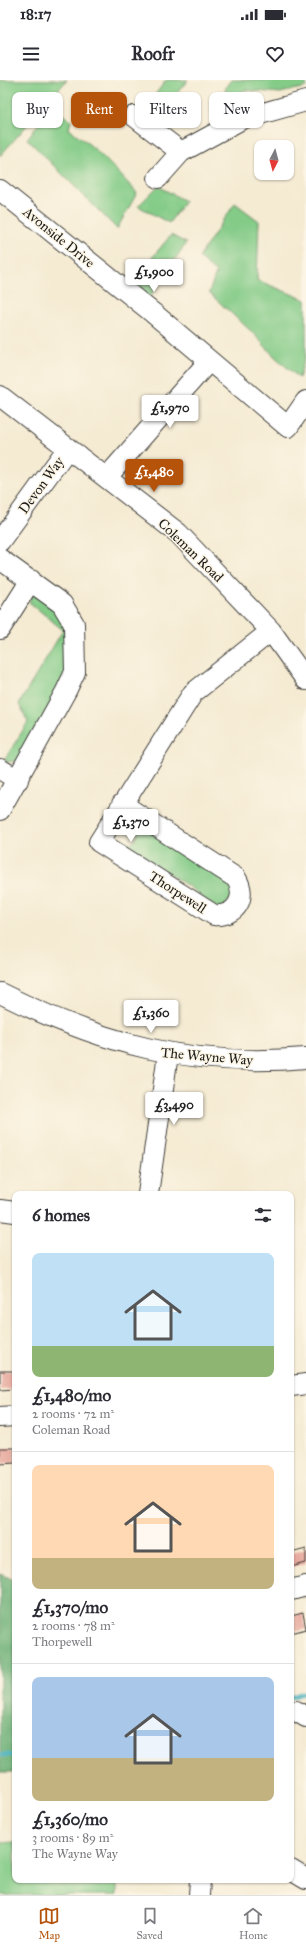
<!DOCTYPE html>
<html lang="en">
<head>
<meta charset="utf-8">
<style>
	body { margin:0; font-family:"IM FELL Great Primer",serif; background:#f2f2f3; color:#2b2b33; height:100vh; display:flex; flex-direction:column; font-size:15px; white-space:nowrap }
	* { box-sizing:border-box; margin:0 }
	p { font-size:13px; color:#7c7c81 }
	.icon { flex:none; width:22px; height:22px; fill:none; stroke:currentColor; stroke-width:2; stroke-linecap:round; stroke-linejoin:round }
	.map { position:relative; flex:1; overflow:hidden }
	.panel { position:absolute; left:12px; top:1111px; width:282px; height:692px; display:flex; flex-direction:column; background:#fff; border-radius:8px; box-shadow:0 1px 3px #0004 }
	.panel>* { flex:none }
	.guide { position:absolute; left:12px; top:12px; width:282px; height:36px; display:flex; gap:8px }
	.needle { width:26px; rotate:186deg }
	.controls { position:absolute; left:254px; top:60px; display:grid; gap:8px }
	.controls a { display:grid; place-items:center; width:40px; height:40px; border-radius:8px; background:#fff; box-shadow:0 1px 3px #0004; font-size:20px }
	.price { position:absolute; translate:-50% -34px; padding:0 9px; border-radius:4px; background:#fff; color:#222; font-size:13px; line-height:26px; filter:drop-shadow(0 1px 2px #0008) }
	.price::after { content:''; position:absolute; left:50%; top:24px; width:12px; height:9px; margin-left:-6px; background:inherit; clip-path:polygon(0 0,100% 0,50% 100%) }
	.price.selected { background:#b45309; color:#fff }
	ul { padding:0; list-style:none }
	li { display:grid; align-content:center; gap:8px; height:212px; padding:0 20px }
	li+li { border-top:1px solid #e1e1e2 }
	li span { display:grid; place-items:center; height:124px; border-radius:8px; color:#555 }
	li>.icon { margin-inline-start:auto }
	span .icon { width:72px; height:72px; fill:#fffc; stroke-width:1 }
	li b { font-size:17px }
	h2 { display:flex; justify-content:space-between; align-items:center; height:48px; padding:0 20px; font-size:17px }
	.pill { padding:0 14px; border-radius:8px; background:#fff; box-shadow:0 1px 3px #0004; font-size:14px; line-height:36px }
	.pill.selected { background:#b45309; color:#fff }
	.status { display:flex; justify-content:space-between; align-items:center; height:28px; padding:0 20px; background:#fff; direction:ltr }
	.status svg { height:11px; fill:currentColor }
	header { display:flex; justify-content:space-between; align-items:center; height:52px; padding:0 20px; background:#fff; font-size:18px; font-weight:800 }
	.dock { display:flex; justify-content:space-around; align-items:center; height:56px; border-top:1px solid #e1e1e2; background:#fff; font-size:11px; color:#7c7c81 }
	.dock a { display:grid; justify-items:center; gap:2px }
	.dock .selected { color:#b45309 }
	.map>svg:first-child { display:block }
	.green { fill:#83cb87; stroke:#507452 }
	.forest { fill:#6aaf74; stroke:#436648 }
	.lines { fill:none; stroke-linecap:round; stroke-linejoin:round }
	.stream { stroke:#41afbe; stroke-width:4.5 }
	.building { fill:#e49f94 }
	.minor-casing { stroke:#3d3b37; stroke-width:22 }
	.minor { stroke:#fff; stroke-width:20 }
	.labels { text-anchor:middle; stroke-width:3; stroke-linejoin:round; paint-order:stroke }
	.street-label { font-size:14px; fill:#1c1c1c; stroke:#fcf5e5 }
</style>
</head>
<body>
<div class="status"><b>18:17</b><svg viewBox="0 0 49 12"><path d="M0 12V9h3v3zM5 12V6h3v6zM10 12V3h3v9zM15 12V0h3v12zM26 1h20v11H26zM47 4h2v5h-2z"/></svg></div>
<header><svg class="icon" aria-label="menu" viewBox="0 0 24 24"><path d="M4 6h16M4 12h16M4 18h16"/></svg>Roofr<svg class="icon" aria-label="heart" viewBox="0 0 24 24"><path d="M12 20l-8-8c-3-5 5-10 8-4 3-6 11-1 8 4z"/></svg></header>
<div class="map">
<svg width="306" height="1815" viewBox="0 0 306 1815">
	<rect width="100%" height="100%" fill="#fcf5e5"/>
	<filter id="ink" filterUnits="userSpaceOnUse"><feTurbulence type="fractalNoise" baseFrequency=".025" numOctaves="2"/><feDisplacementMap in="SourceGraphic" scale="8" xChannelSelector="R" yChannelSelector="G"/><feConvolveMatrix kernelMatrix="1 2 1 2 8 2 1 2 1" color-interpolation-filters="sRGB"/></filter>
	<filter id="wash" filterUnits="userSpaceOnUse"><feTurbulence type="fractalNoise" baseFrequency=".012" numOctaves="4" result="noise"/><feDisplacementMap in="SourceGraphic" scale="16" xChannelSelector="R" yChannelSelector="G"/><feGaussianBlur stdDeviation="0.9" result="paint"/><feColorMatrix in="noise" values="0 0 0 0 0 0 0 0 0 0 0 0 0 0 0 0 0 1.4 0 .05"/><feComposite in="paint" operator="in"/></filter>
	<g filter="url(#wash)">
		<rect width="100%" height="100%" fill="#f5ebd3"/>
		<!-- green -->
		<path class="green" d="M 0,0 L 67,0 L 0,76 Z
			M 166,0 L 188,0 L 149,46 L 138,38 Z
			M 232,0 L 306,0 L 306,7 L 280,13 L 244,10 L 229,22 L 225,9 Z
			M 52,26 L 71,41 L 69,49 C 95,66 116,90 137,113 L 117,149 L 27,59 Z
			M 158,106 L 185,121 L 169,143 L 138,126 Z
			M 235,123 L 259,141 L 257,200 L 306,220 L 306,275 L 299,298 L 273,275 L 252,252 L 209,213 L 216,193 L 199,177 Z
			M 171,155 L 186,163 L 147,221 L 125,210 Z
			M 32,515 L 39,515 L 58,530 L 67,549 L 69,593 L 20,681 L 3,682 L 28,642 L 19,624 L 63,550 L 29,522 Z
			M 132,738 L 232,803 L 236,813 L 220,831 L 188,806 L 123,765 L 120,770 L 114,766 L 120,757 L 132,764 L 138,754 L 126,746 Z
			M 15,1762 L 15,1800 L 117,1800 L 117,1815 L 0,1815 L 0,1763 Z"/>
		<!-- forest -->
		<path class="forest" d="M 0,1494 L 15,1500 L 15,1692 L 0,1692 Z"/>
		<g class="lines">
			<!-- stream -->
			<path class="stream" d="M 291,1617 L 306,1612
				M 0,1675 L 15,1675"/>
		</g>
		<g id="blocks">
			<!-- building -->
			<path class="building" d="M 0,1291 L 15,1291 L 15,1309 L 0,1310 Z
				M 0,1368 L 15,1368 L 15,1383 L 0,1384 Z
				M 306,1468 L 306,1483 L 291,1487 L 291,1472 Z
				M 303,1533 L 306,1549 L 291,1553 L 291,1536 Z"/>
		</g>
	</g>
	<g filter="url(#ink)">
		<use href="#blocks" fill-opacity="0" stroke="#3d3b37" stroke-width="1"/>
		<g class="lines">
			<!-- minor casing -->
			<g class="minor-casing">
				<path id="minor" d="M 134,36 L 181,72 L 242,39 L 306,21
					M 158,98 L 181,72
					M 0,110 L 153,233 L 288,347 L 306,321
					M 0,316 L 178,453 L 271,551 L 306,600
					M 107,397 L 209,281
					M 0,461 L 68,368
					M 0,479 L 62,524 L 74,544 L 75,592 L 66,611 L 0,730
					M 0,549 L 31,500
					M 0,689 L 18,700
					M 122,724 L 236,798 C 248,817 236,837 214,835 L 99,762 L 193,613 L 271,551
					M 0,913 C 102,964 191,988 306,978
					M 148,1114 L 168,974
					M 0,1130 L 15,1132
					M 291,1306 L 306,1304
					M 0,1337 L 15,1336
					M 291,1510 L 306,1506
					M 296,1631 L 306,1637
					M 291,1790 L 306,1799
					M 199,1815 L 200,1800"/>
			</g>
			<!-- minor -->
			<use href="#minor" class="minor"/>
		</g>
	</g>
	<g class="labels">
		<!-- street labels -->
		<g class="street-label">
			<text transform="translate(59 157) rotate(39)" y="5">Avonside Drive</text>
			<text transform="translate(41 405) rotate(-54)" y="5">Devon Way</text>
			<text transform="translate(191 470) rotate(44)" y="5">Coleman Road</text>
			<text transform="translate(178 812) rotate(33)" y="5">Thorpewell</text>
			<text transform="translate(207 976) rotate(5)" y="5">The Wayne Way</text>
		</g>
	</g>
</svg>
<div class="controls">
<a><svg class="needle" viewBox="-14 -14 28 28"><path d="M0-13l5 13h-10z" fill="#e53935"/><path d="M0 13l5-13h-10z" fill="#7c7c81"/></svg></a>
</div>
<b class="price" style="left:154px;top:213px">£1,900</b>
<b class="price" style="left:170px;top:349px">£1,970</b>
<b class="price selected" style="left:154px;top:413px">£1,480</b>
<b class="price" style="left:131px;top:763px">£1,370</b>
<b class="price" style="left:151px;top:954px">£1,360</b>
<b class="price" style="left:174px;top:1046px">£3,490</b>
<div class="guide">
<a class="pill">Buy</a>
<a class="pill selected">Rent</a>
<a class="pill">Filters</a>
<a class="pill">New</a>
</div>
<section class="panel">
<h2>6 homes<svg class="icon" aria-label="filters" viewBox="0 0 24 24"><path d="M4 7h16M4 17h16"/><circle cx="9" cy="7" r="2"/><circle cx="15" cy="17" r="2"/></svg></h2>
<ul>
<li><span style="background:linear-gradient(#bfe0f5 75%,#8fb573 0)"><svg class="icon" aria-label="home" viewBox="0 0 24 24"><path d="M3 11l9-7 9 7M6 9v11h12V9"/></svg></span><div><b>£1,480/mo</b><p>2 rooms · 72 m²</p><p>Coleman Road</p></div></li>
<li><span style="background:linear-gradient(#ffd9b3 75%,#c2b280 0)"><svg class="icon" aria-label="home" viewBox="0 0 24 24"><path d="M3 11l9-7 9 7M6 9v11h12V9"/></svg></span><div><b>£1,370/mo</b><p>2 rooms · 78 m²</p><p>Thorpewell</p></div></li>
<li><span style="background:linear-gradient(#a9c7e8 65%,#c2b280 0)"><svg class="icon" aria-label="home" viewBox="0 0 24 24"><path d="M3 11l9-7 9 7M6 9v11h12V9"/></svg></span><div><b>£1,360/mo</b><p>3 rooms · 89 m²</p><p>The Wayne Way</p></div></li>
</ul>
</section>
</div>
<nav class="dock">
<a class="selected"><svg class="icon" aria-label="map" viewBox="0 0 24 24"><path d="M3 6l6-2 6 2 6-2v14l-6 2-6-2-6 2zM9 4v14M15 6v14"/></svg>Map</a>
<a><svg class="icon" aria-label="saved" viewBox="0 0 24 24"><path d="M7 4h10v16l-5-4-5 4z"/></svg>Saved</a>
<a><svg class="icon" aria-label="home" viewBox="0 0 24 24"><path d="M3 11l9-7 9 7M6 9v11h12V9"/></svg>Home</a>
</nav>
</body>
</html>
